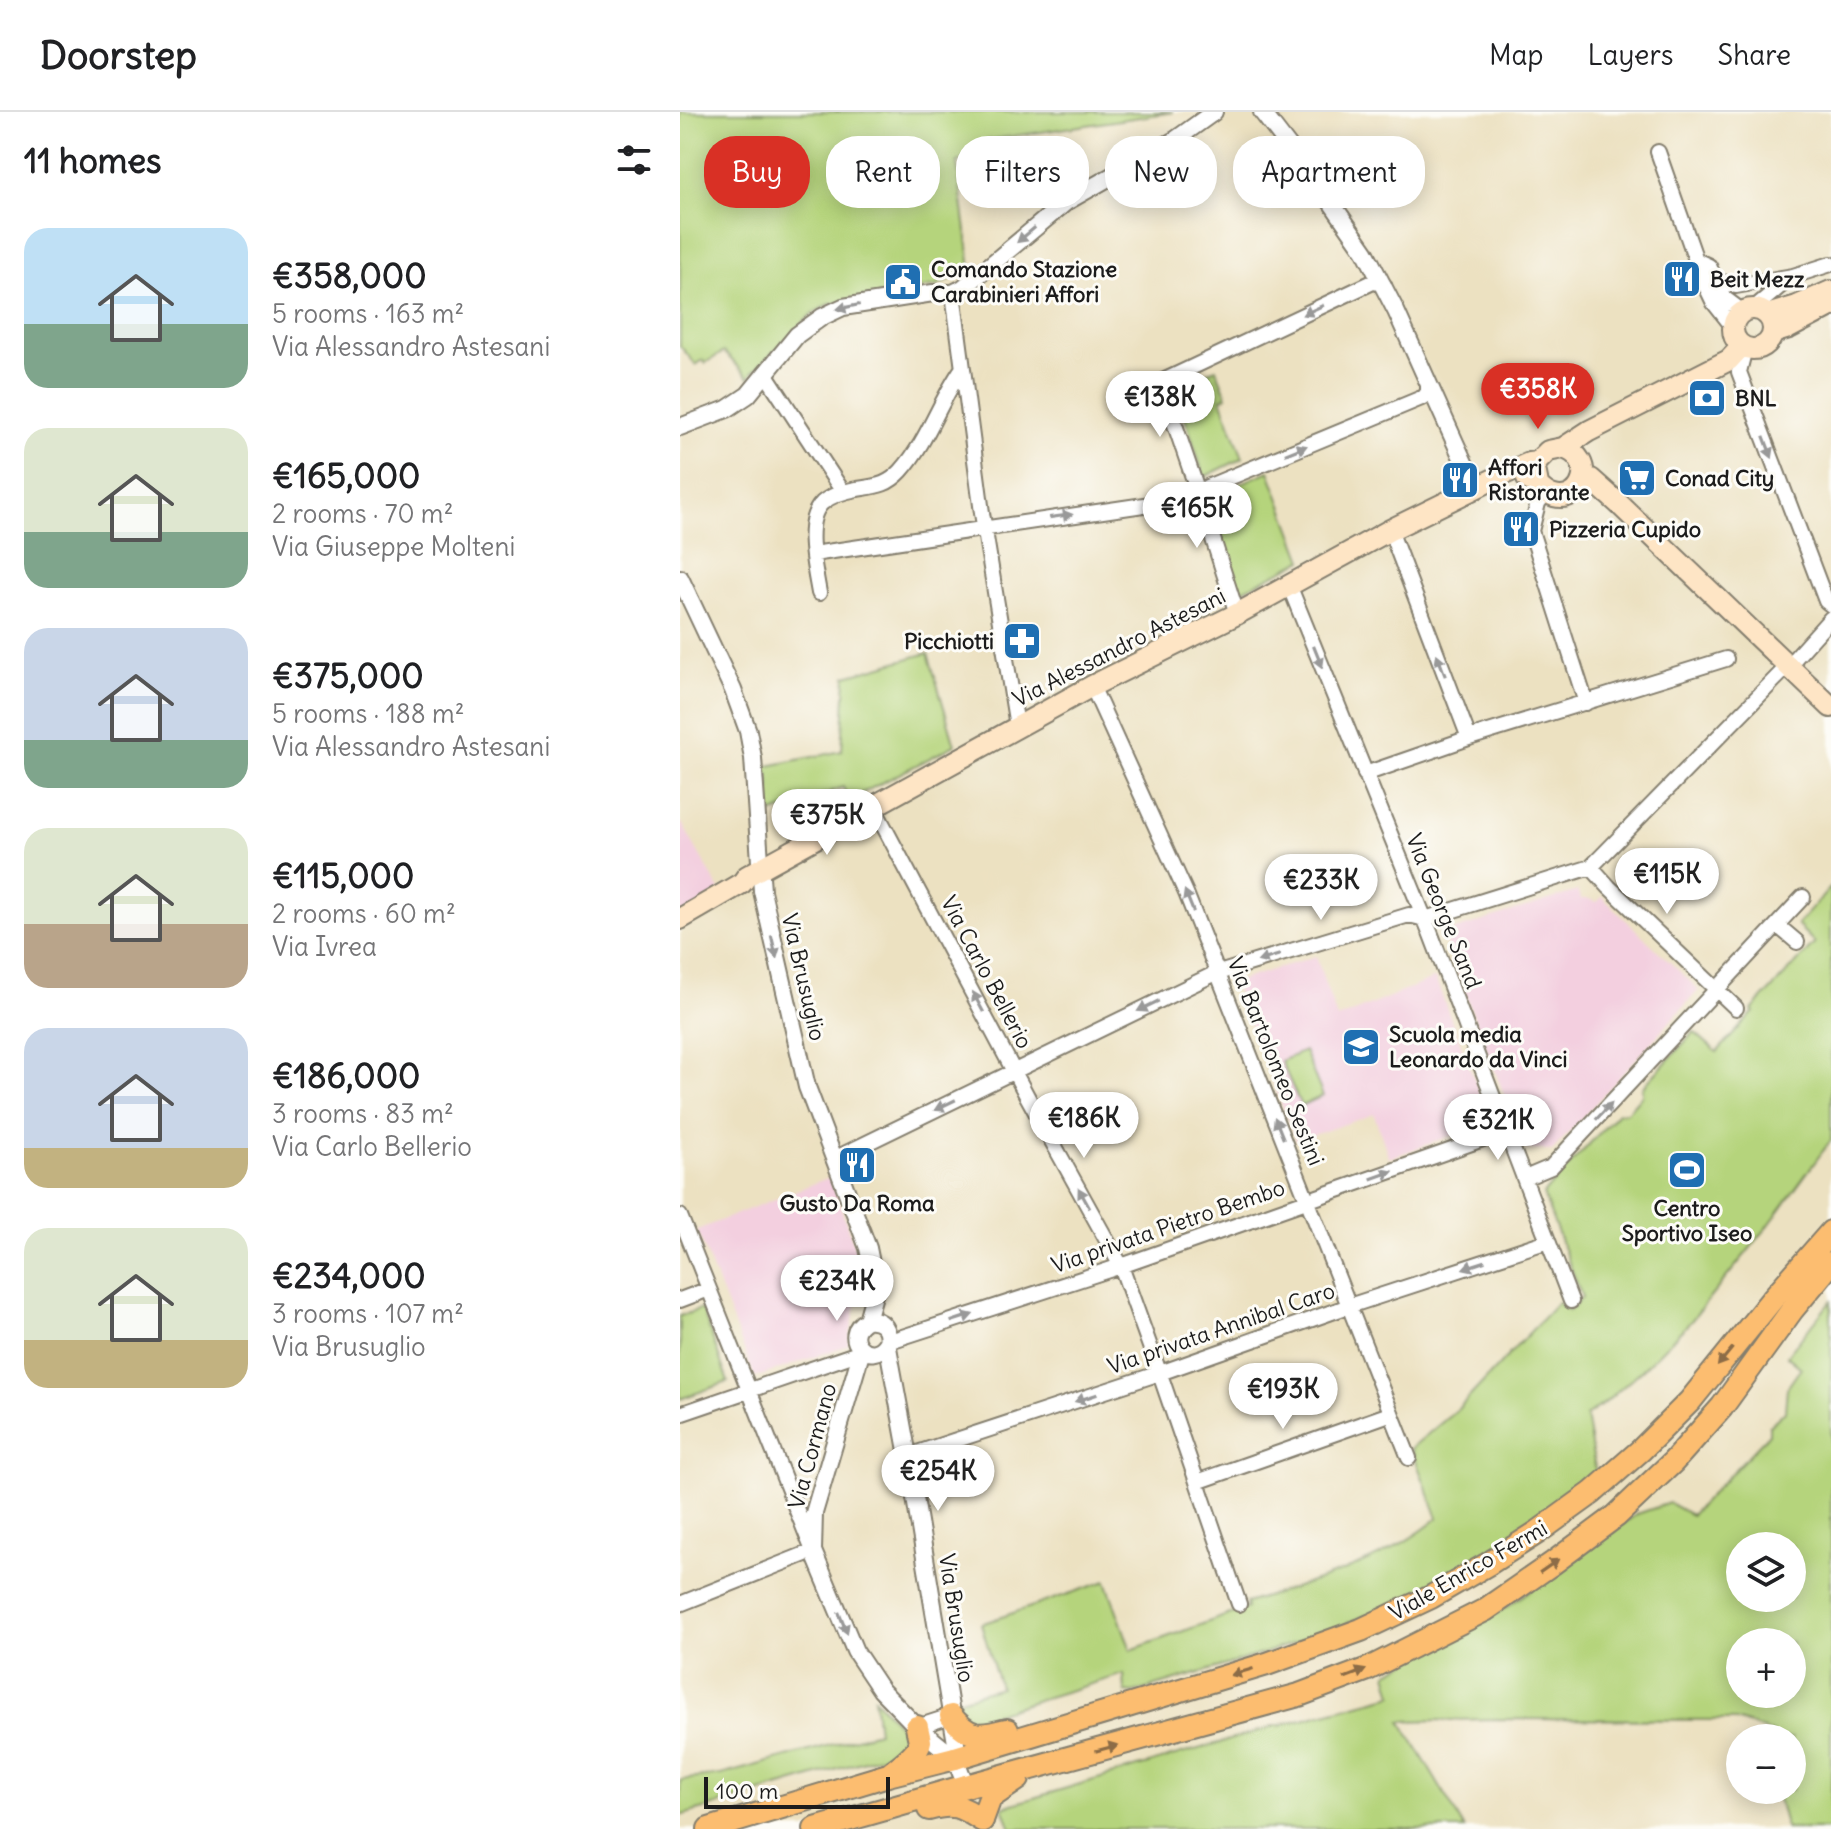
<!DOCTYPE html>
<html lang="en">
<head>
<meta charset="utf-8">
<style>
	body { margin:0; font-family:Delius,sans-serif; background:#f2f2f2; color:#202124; height:100vh; display:flex; flex-direction:column; font-size:30px; white-space:nowrap }
	* { box-sizing:border-box; margin:0 }
	p { font-size:26px; color:#757577 }
	.icon { flex:none; width:44px; height:44px; fill:none; stroke:currentColor; stroke-width:2; stroke-linecap:round; stroke-linejoin:round }
	.map { position:relative; flex:1; overflow:hidden }
	.sheet { display:flex; flex-direction:column; background:#fff; width:680px }
	.sheet>* { flex:none }
	.banner { position:absolute; left:24px; top:24px; width:760px; height:72px; display:flex; gap:16px }
	.buttons { position:absolute; left:1046px; top:1420px; display:grid; gap:16px }
	.buttons a { display:grid; place-items:center; width:80px; height:80px; border-radius:50%; background:#fff; box-shadow:0 4px 20px #0003; font-size:40px }
	.scale { position:absolute; left:24px; bottom:20px; width:186px; box-sizing:border-box; padding-left:8px; border:4px solid #1c1c1c; border-top:0; font-size:22px; line-height:28px; white-space:nowrap; color:#1c1c1c; -webkit-text-stroke:6px #fdfcf7; paint-order:stroke }
	.price { position:absolute; translate:-50% -68px; padding:0 18px; border-radius:28px; background:#fff; color:#222; font-size:26px; line-height:52px; filter:drop-shadow(0 2px 4px #0008) }
	.price::after { content:''; position:absolute; left:50%; top:48px; width:24px; height:18px; margin-left:-12px; background:inherit; clip-path:polygon(0 0,100% 0,50% 100%) }
	.price.selected { background:#d93025; color:#fff }
	ul { padding:0; list-style:none }
	li { display:flex; align-items:center; gap:24px; height:200px; padding:0 24px }
	li span { display:grid; place-items:center; flex:none; width:224px; height:160px; border-radius:24px; color:#555 }
	li>.icon { margin-inline-start:auto }
	span .icon { width:96px; height:96px; fill:#fffc; stroke-width:1 }
	li b { font-size:34px }
	h2 { display:flex; justify-content:space-between; align-items:center; height:96px; padding:0 24px; font-size:34px }
	.chip { padding:0 28px; border-radius:32px; background:#fff; box-shadow:0 4px 20px #0003; font-size:28px; line-height:72px }
	.chip.selected { background:#d93025; color:#fff }
	header { display:flex; align-items:center; gap:48px; box-sizing:border-box; height:112px; padding:0 40px; background:#fff; border-bottom:2px solid #e0e0e0 }
	header strong { font-size:38px }
	nav { display:flex; gap:44px; margin-inline-start:auto; font-size:28px }
	main { display:flex; flex:1; min-height:0 }
	.map>svg:first-child { display:block }
	.built { fill:#f3cfdf }
	.green { fill:#b5d47b; stroke:#68784c; stroke-width:2; fill-rule:evenodd }
	.lines { fill:none; stroke-linecap:round; stroke-linejoin:round }
	.minor-casing { stroke:#847e6e; stroke-width:18 }
	.tertiary-casing { stroke:#847e6e; stroke-width:20 }
	.secondary-casing { stroke:#847e6e; stroke-width:24 }
	.primary-casing { stroke:#847e6e; stroke-width:26 }
	.trunk-casing { stroke:#847e6e; stroke-width:26 }
	.minor { stroke:#fff; stroke-width:14 }
	.tertiary { stroke:#fff; stroke-width:16 }
	.secondary { stroke:#fee5c5; stroke-width:20 }
	.primary { stroke:#fcbd6f; stroke-width:22 }
	.trunk { stroke:#fcbd6f; stroke-width:22 }
	.oneway { fill:#999 }
	.oneway2 { fill:#8c6c46 }
	.labels { text-anchor:middle; stroke-width:6; stroke-linejoin:round; paint-order:stroke }
	.poi-label { font-size:22px; font-weight:bold; fill:#1c1c1c; stroke:#fdfcf7; text-anchor:start }
	.street-label { font-size:22px; fill:#1c1c1c; stroke:#fdfcf7 }
</style>
</head>
<body>
<header>
<strong>Doorstep</strong>
<nav><a>Map</a><a>Layers</a><a>Share</a></nav>
</header>
<main>
<section class="sheet">
<h2>11 homes<svg class="icon" aria-label="filters" viewBox="0 0 24 24"><path d="M4 7h16M4 17h16"/><circle cx="9" cy="7" r="2"/><circle cx="15" cy="17" r="2"/></svg></h2>
<ul>
<li><span style="background:linear-gradient(#bfe0f5 60%,#7fa58c 0)"><svg class="icon" aria-label="home" viewBox="0 0 24 24"><path d="M3 11l9-7 9 7M6 9v11h12V9"/></svg></span><div><b>€358,000</b><p>5 rooms · 163 m²</p><p>Via Alessandro Astesani</p></div></li>
<li><span style="background:linear-gradient(#dfe7d0 65%,#7fa58c 0)"><svg class="icon" aria-label="home" viewBox="0 0 24 24"><path d="M3 11l9-7 9 7M6 9v11h12V9"/></svg></span><div><b>€165,000</b><p>2 rooms · 70 m²</p><p>Via Giuseppe Molteni</p></div></li>
<li><span style="background:linear-gradient(#c9d6e8 70%,#7fa58c 0)"><svg class="icon" aria-label="home" viewBox="0 0 24 24"><path d="M3 11l9-7 9 7M6 9v11h12V9"/></svg></span><div><b>€375,000</b><p>5 rooms · 188 m²</p><p>Via Alessandro Astesani</p></div></li>
<li><span style="background:linear-gradient(#dfe7d0 60%,#b9a48a 0)"><svg class="icon" aria-label="home" viewBox="0 0 24 24"><path d="M3 11l9-7 9 7M6 9v11h12V9"/></svg></span><div><b>€115,000</b><p>2 rooms · 60 m²</p><p>Via Ivrea</p></div></li>
<li><span style="background:linear-gradient(#c9d6e8 75%,#c2b280 0)"><svg class="icon" aria-label="home" viewBox="0 0 24 24"><path d="M3 11l9-7 9 7M6 9v11h12V9"/></svg></span><div><b>€186,000</b><p>3 rooms · 83 m²</p><p>Via Carlo Bellerio</p></div></li>
<li><span style="background:linear-gradient(#dfe7d0 70%,#c2b280 0)"><svg class="icon" aria-label="home" viewBox="0 0 24 24"><path d="M3 11l9-7 9 7M6 9v11h12V9"/></svg></span><div><b>€234,000</b><p>3 rooms · 107 m²</p><p>Via Brusuglio</p></div></li>
</ul>
</section>
<div class="map">
<svg width="1151" height="1717" viewBox="0 0 1151 1717">
	<rect width="100%" height="100%" fill="#fdfcf7"/>
	<filter id="ink" filterUnits="userSpaceOnUse"><feTurbulence type="fractalNoise" baseFrequency=".0125" numOctaves="2"/><feDisplacementMap in="SourceGraphic" scale="16" xChannelSelector="R" yChannelSelector="G"/><feConvolveMatrix kernelMatrix="1 2 1 2 8 2 1 2 1" color-interpolation-filters="sRGB"/></filter>
	<filter id="wash" filterUnits="userSpaceOnUse"><feTurbulence type="fractalNoise" baseFrequency=".006" numOctaves="4" result="noise"/><feDisplacementMap in="SourceGraphic" scale="32" xChannelSelector="R" yChannelSelector="G"/><feGaussianBlur stdDeviation="1.8" result="paint"/><feColorMatrix in="noise" values="0 0 0 0 0 0 0 0 0 0 0 0 0 0 0 0 0 1.4 0 .05"/><feComposite in="paint" operator="in"/></filter>
	<g filter="url(#wash)">
		<rect width="100%" height="100%" fill="#ece1c1"/>
		<!-- built -->
		<path class="built" d="M 0,708 L 42,782 L 0,807 Z
			M 897,779 L 901,787 L 909,787 L 917,790 L 922,785 L 1019,878 L 872,1039 L 845,1037 L 766,832 L 772,819 Z
			M 636,844 L 657,907 L 755,866 L 811,1010 L 709,1046 L 694,1002 L 616,1029 L 554,872 L 557,869 Z
			M 150,1065 L 183,1159 L 168,1233 L 75,1266 L 17,1118 Z"/>
		<!-- green -->
		<path class="green" d="M 0,0 L 493,0 L 308,28 L 277,51 L 291,157 L 257,174 L 150,192 L 133,201 L 73,260 L 69,266 L 44,240 L 25,251 L 23,248 L 16,253 L 0,234 Z
			M 536,257 L 547,284 L 541,287 L 563,346 L 524,365 L 496,276 L 500,271 Z
			M 589,359 L 623,448 L 559,480 L 542,436 L 534,383 Z
			M 248,541 L 275,633 L 169,688 L 163,675 L 91,702 L 89,662 L 83,655 L 162,639 L 166,564 Z
			M 1151,775 L 1151,1028 L 1086,1117 L 1011,1209 L 963,1257 L 926,1290 L 906,1304 L 916,1362 C 843,1421 765,1471 678,1507 C 605,1537 529,1558 453,1581 L 445,1580 L 444,1562 L 289,1609 C 282,1603 278,1597 276,1588 L 320,1575 L 301,1512 L 426,1469 L 451,1538 L 567,1496 L 566,1491 C 632,1470 703,1452 758,1406 L 731,1336 L 778,1297 L 878,1190 L 889,1199 L 902,1185 L 863,1082 L 938,1001 L 947,1000 L 962,983 L 962,976 L 1014,920 L 1037,940 L 1074,900 L 1072,898 L 1135,831 L 1117,813 Z
			M 624,939 L 643,984 L 621,994 L 601,949 Z
			M 1151,1189 L 1151,1717 L 1106,1717 L 1098,1687 L 1097,1678 L 1112,1678 L 1112,1626 L 1093,1626 L 1093,1621 L 1056,1608 L 816,1607 L 721,1609 L 785,1717 L 331,1717 L 323,1695 L 596,1614 L 713,1583 L 707,1561 L 827,1495 L 957,1402 L 989,1391 L 1011,1403 L 1089,1322 L 1089,1314 L 1105,1299 L 1107,1276 L 1121,1256 L 1107,1244 ZM 1060,1434 L 1112,1434 L 1112,1486 L 1060,1486 ZM 1060,1530 L 1112,1530 L 1112,1582 L 1060,1582 Z
			M 22,1197 L 48,1270 L 0,1287 L 0,1204 Z
			M 194,1586 L 229,1624 L 229,1629 L 222,1638 L 0,1704 L 0,1668 L 41,1663 L 198,1620 Z"/>
	</g>
	<g filter="url(#ink)">
		<g class="lines">
			<!-- minor casing -->
			<g class="minor-casing">
				<path id="minor" d="M 978,40 L 1023,168 L 1034,191 L 1053,215
					M 1016,148 L 1029,154 L 1043,185 L 1063,200
					M 1035,168 L 1056,174 L 1113,164 L 1151,152
					M 273,181 L 302,401 L 337,614
					M 1073,197 L 1110,166
					M 1065,236 L 1059,260 L 1146,489 L 1151,493
					M 85,261 L 163,380
					M 866,381 L 858,391 L 851,419 L 906,591
					M 710,418 L 789,626
					M 133,442 L 511,386 L 527,375 L 744,285 L 748,280 L 748,271
					M 609,473 L 750,820 L 891,1189
					M 139,481 C 135,457 123,409 142,391 C 151,383 166,379 177,377 C 196,374 207,374 221,359 C 248,329 259,290 282,257
					M 557,502 L 518,380 L 482,275 L 483,269 L 693,170 L 701,171 L 704,173
					M 412,574 L 506,781 L 729,1346
					M 685,662 L 789,626 L 1046,547
					M 193,694 L 347,984 L 441,1154 L 482,1268 L 559,1492
					M 911,755 L 929,775 L 1056,896
					M 1097,813 L 1117,830
					M 154,1047 L 532,863 L 729,803 L 745,807 L 911,755 L 1108,554 L 1151,506
					M 845,1066 L 871,1055 L 1123,785
					M 0,1104 L 133,1439 L 0,1492
					M 0,1188 L 29,1177
					M 207,1230 L 441,1154 L 826,1019
					M 0,1302 L 181,1240
					M 228,1344 L 480,1261 L 669,1194 L 868,1129
					M 517,1370 L 704,1304
					M 237,1615 L 271,1604"/>
			</g>
			<!-- tertiary casing -->
			<g class="tertiary-casing">
				<path id="tertiary" d="M 582,0 L 646,83 L 685,139 L 716,199 L 791,366 L 799,374
					M 0,315 L 47,297 L 68,283 L 117,223 L 142,205 L 163,195 L 253,181 L 273,181 L 283,176 L 386,90 L 495,28 L 534,0
					M 0,466 L 53,578 L 68,619 L 73,646 L 82,779 L 127,975 L 188,1136 L 196,1176 L 187,1208 C 158,1223 190,1258 207,1230
					M 187,1208 C 201,1206 210,1216 207,1230 L 228,1344 L 276,1631 L 275,1646 L 286,1674
					M 182,1238 L 134,1401 L 133,1439 L 175,1539 L 201,1578 L 237,1615 L 275,1646"/>
			</g>
			<!-- secondary casing -->
			<g class="secondary-casing">
				<path id="secondary" d="M1053 217a20 20 0 1 1 40 0a20 20 0 1 1-40 0Z
					M 1087,203 L 1117,194 L 1151,179
					M 1093,221 L 1109,216 L 1151,194
					M 904,364 L 911,367 L 938,391 L 1151,595
					M 847,367 C 858,370 862,381 874,384 C 904,392 917,346 883,336
					M 858,372 L 855,357 L 857,350 L 868,339 L 883,336 L 909,319 L 1049,248 L 1062,234
					M 0,807 L 62,771 L 67,764 L 412,574 L 557,502 L 710,418 L 824,362 L 849,351 L 857,350"/>
			</g>
			<!-- primary casing -->
			<g class="primary-casing">
				<path id="primary" d="M 211,1661 C 219,1655 239,1640 240,1629 C 240,1628 237,1616 237,1615
					M 249,1697 C 274,1690 280,1694 302,1708
					M 29,1717 L 208,1663 L 275,1646
					M 135,1717 L 286,1674"/>
			</g>
			<!-- trunk casing -->
			<g class="trunk-casing">
				<path id="trunk" d="M 271,1604 C 290,1627 300,1625 327,1618
					M 275,1646 L 587,1552 L 681,1518 L 751,1485 L 808,1452 L 858,1420 L 912,1381 L 961,1338 L 1010,1289 L 1094,1185 L 1151,1120
					M 286,1674 L 619,1583 L 688,1557 L 805,1498 L 873,1451 L 936,1404 L 993,1350 L 1042,1295 L 1112,1198 L 1151,1151
					M 302,1708 L 310,1686 L 338,1667"/>
			</g>
			<!-- minor -->
			<use href="#minor" class="minor"/>
			<!-- tertiary -->
			<use href="#tertiary" class="tertiary"/>
			<!-- secondary -->
			<use href="#secondary" class="secondary"/>
			<!-- primary -->
			<use href="#primary" class="primary"/>
			<!-- trunk -->
			<use href="#trunk" class="trunk"/>
		</g>
		<!-- one-way arrows -->
		<defs><path id="oneway-solid" d="M-6-.8H1V-3.2L6.5 0L1 3.2V.8H-6Z" transform="scale(2)"/></defs>
		<g class="oneway">
			<use href="#oneway-solid" transform="translate(346 123) rotate(140)"/>
			<use href="#oneway-solid" transform="translate(168 195) rotate(168)"/>
			<use href="#oneway-solid" transform="translate(633 198) rotate(155)"/>
			<use href="#oneway-solid" transform="translate(1088 335) rotate(69)"/>
			<use href="#oneway-solid" transform="translate(616 338) rotate(-22)"/>
			<use href="#oneway-solid" transform="translate(381 404) rotate(-8)"/>
			<use href="#oneway-solid" transform="translate(638 545) rotate(68)"/>
			<use href="#oneway-solid" transform="translate(761 553) rotate(-111)"/>
			<use href="#oneway-solid" transform="translate(509 789) rotate(-112)"/>
			<use href="#oneway-solid" transform="translate(94 835) rotate(77)"/>
			<use href="#oneway-solid" transform="translate(589 846) rotate(163)"/>
			<use href="#oneway-solid" transform="translate(298 890) rotate(-118)"/>
			<use href="#oneway-solid" transform="translate(468 894) rotate(154)"/>
			<use href="#oneway-solid" transform="translate(265 993) rotate(154)"/>
			<use href="#oneway-solid" transform="translate(924 999) rotate(-47)"/>
			<use href="#oneway-solid" transform="translate(599 1016) rotate(-112)"/>
			<use href="#oneway-solid" transform="translate(702 1063) rotate(-19)"/>
			<use href="#oneway-solid" transform="translate(404 1086) rotate(-119)"/>
			<use href="#oneway-solid" transform="translate(794 1153) rotate(162)"/>
			<use href="#oneway-solid" transform="translate(282 1206) rotate(-18)"/>
			<use href="#oneway-solid" transform="translate(406 1286) rotate(162)"/>
			<use href="#oneway-solid" transform="translate(163 1511) rotate(68)"/>
		</g>
		<g class="oneway2">
			<use href="#oneway-solid" transform="translate(1045 1245) rotate(129)"/>
			<use href="#oneway-solid" transform="translate(869 1454) rotate(-35)"/>
			<use href="#oneway-solid" transform="translate(562 1560) rotate(163)"/>
			<use href="#oneway-solid" transform="translate(675 1562) rotate(-21)"/>
			<use href="#oneway-solid" transform="translate(427 1636) rotate(-15)"/>
		</g>
	</g>
	<!-- icons -->
	<defs>
		<g id="restaurant-square" transform="scale(2)"><rect x="-9" y="-9" width="18" height="18" rx="4" fill="#1f6fb2" stroke="#fdfcf7"/><path d="M-5-6h1v4h1v-4h1v4h1v-4h1v5L-1.5 .5V6h-2V.5L-5-1ZM5-6V6H3V1.5H1.5Q1.5-4 5-6Z" fill="#fff"/></g>
		<g id="civic-square" transform="scale(2)"><rect x="-9" y="-9" width="18" height="18" rx="4" fill="#1f6fb2" stroke="#fdfcf7"/><path d="M-.6-6.5H3V-4.5H.6V-3L4-1V1h2V6H-6V1h2V-1L-.6-3ZM-1.2 2.5V6h2.4V2.5Z" fill="#fff"/></g>
		<g id="bank-square" transform="scale(2)"><rect x="-9" y="-9" width="18" height="18" rx="4" fill="#1f6fb2" stroke="#fdfcf7"/><path d="M-6-4H6V4H-6ZM0-2.3a2.3 2.3 0 1 0 0 4.6a2.3 2.3 0 1 0 0-4.6Z" fill="#fff"/></g>
		<g id="supermarket-square" transform="scale(2)"><rect x="-9" y="-9" width="18" height="18" rx="4" fill="#1f6fb2" stroke="#fdfcf7"/><path d="M-6-5.5h2.5l.6 2H6L4.5 2H-2.5L-4.4-4H-6ZM-1.5 3.2a1.3 1.3 0 1 0 .1 0ZM3 3.2a1.3 1.3 0 1 0 .1 0Z" fill="#fff"/></g>
		<g id="pharmacy-square" transform="scale(2)"><rect x="-9" y="-9" width="18" height="18" rx="4" fill="#1f6fb2" stroke="#fdfcf7"/><path d="M-2-6h4v4h4v4h-4v4h-4v-4h-4v-4h4Z" fill="#fff"/></g>
		<g id="school-square" transform="scale(2)"><rect x="-9" y="-9" width="18" height="18" rx="4" fill="#1f6fb2" stroke="#fdfcf7"/><path d="M0-5L7-2L0 1L-7-2ZM-4 1L0 2.5L4 1V4Q0 6-4 4Z" fill="#fff"/></g>
		<g id="stadium-square" transform="scale(2)"><rect x="-9" y="-9" width="18" height="18" rx="4" fill="#1f6fb2" stroke="#fdfcf7"/><path d="M0-5a6.5 5 0 1 0 0 10a6.5 5 0 1 0 0-10ZM-3.5-1.8h7v3.6h-7Z" fill="#fff"/></g>
	</defs>
	<g fill-rule="evenodd">
		<use href="#restaurant-square" x="1002" y="167"/>
		<use href="#civic-square" x="223" y="170"/>
		<use href="#bank-square" x="1027" y="286"/>
		<use href="#supermarket-square" x="957" y="366"/>
		<use href="#restaurant-square" x="780" y="368"/>
		<use href="#restaurant-square" x="841" y="417"/>
		<use href="#pharmacy-square" x="342" y="529"/>
		<use href="#school-square" x="681" y="935"/>
		<use href="#restaurant-square" x="177" y="1053"/>
		<use href="#stadium-square" x="1007" y="1058"/>
	</g>
	<g class="labels">
		<!-- poi labels -->
		<g class="poi-label">
			<text x="251" y="165">Comando Stazione<tspan x="251" dy="25">Carabinieri Affori</tspan></text>
			<text x="1030" y="175">Beit Mezz</text>
			<text x="1055" y="294">BNL</text>
			<text x="808" y="363">Affori<tspan x="808" dy="25">Ristorante</tspan></text>
			<text x="985" y="374">Conad City</text>
			<text x="869" y="425">Pizzeria Cupido</text>
			<text x="314" y="537" text-anchor="end">Picchiotti</text>
			<text x="709" y="930">Scuola media<tspan x="709" dy="25">Leonardo da Vinci</tspan></text>
			<text x="177" y="1099" text-anchor="middle">Gusto Da Roma</text>
			<text x="1007" y="1104" text-anchor="middle">Centro<tspan x="1007" dy="25">Sportivo Iseo</tspan></text>
		</g>
		<!-- street labels -->
		<g class="street-label">
			<text transform="translate(439 535) rotate(-27)" y="8">Via Alessandro Astesani</text>
			<text transform="translate(764 799) rotate(68)" y="8">Via George Sand</text>
			<text transform="translate(307 860) rotate(62)" y="8">Via Carlo Bellerio</text>
			<text transform="translate(124 865) rotate(77)" y="8">Via Brusuglio</text>
			<text transform="translate(596 949) rotate(68)" y="8">Via Bartolomeo Sestini</text>
			<text transform="translate(488 1114) rotate(-19)" y="8">Via privata Pietro Bembo</text>
			<text transform="translate(541 1216) rotate(-19)" y="8">Via privata Annibal Caro</text>
			<text transform="translate(132 1334) rotate(-75)" y="8">Via Cormano</text>
			<text transform="translate(788 1458) rotate(-30)" y="8">Viale Enrico Fermi</text>
			<text transform="translate(277 1506) rotate(81)" y="8">Via Brusuglio</text>
		</g>
	</g>
</svg>
<div class="buttons">
<a><svg class="icon" aria-label="layers" viewBox="0 0 24 24"><path d="M12 4l9 5-9 5-9-5zM3 14l9 5 9-5"/></svg></a>
<a>+</a>
<a>−</a>
</div>
<div class="scale">100 m</div>
<b class="price selected" style="left:858px;top:319px">€358K</b>
<b class="price" style="left:480px;top:327px">€138K</b>
<b class="price" style="left:517px;top:438px">€165K</b>
<b class="price" style="left:147px;top:745px">€375K</b>
<b class="price" style="left:987px;top:804px">€115K</b>
<b class="price" style="left:641px;top:810px">€233K</b>
<b class="price" style="left:404px;top:1048px">€186K</b>
<b class="price" style="left:818px;top:1050px">€321K</b>
<b class="price" style="left:157px;top:1211px">€234K</b>
<b class="price" style="left:603px;top:1319px">€193K</b>
<b class="price" style="left:258px;top:1401px">€254K</b>
<div class="banner">
<a class="chip selected">Buy</a>
<a class="chip">Rent</a>
<a class="chip">Filters</a>
<a class="chip">New</a>
<a class="chip">Apartment</a>
</div>
</div>
</main>
</body>
</html>
